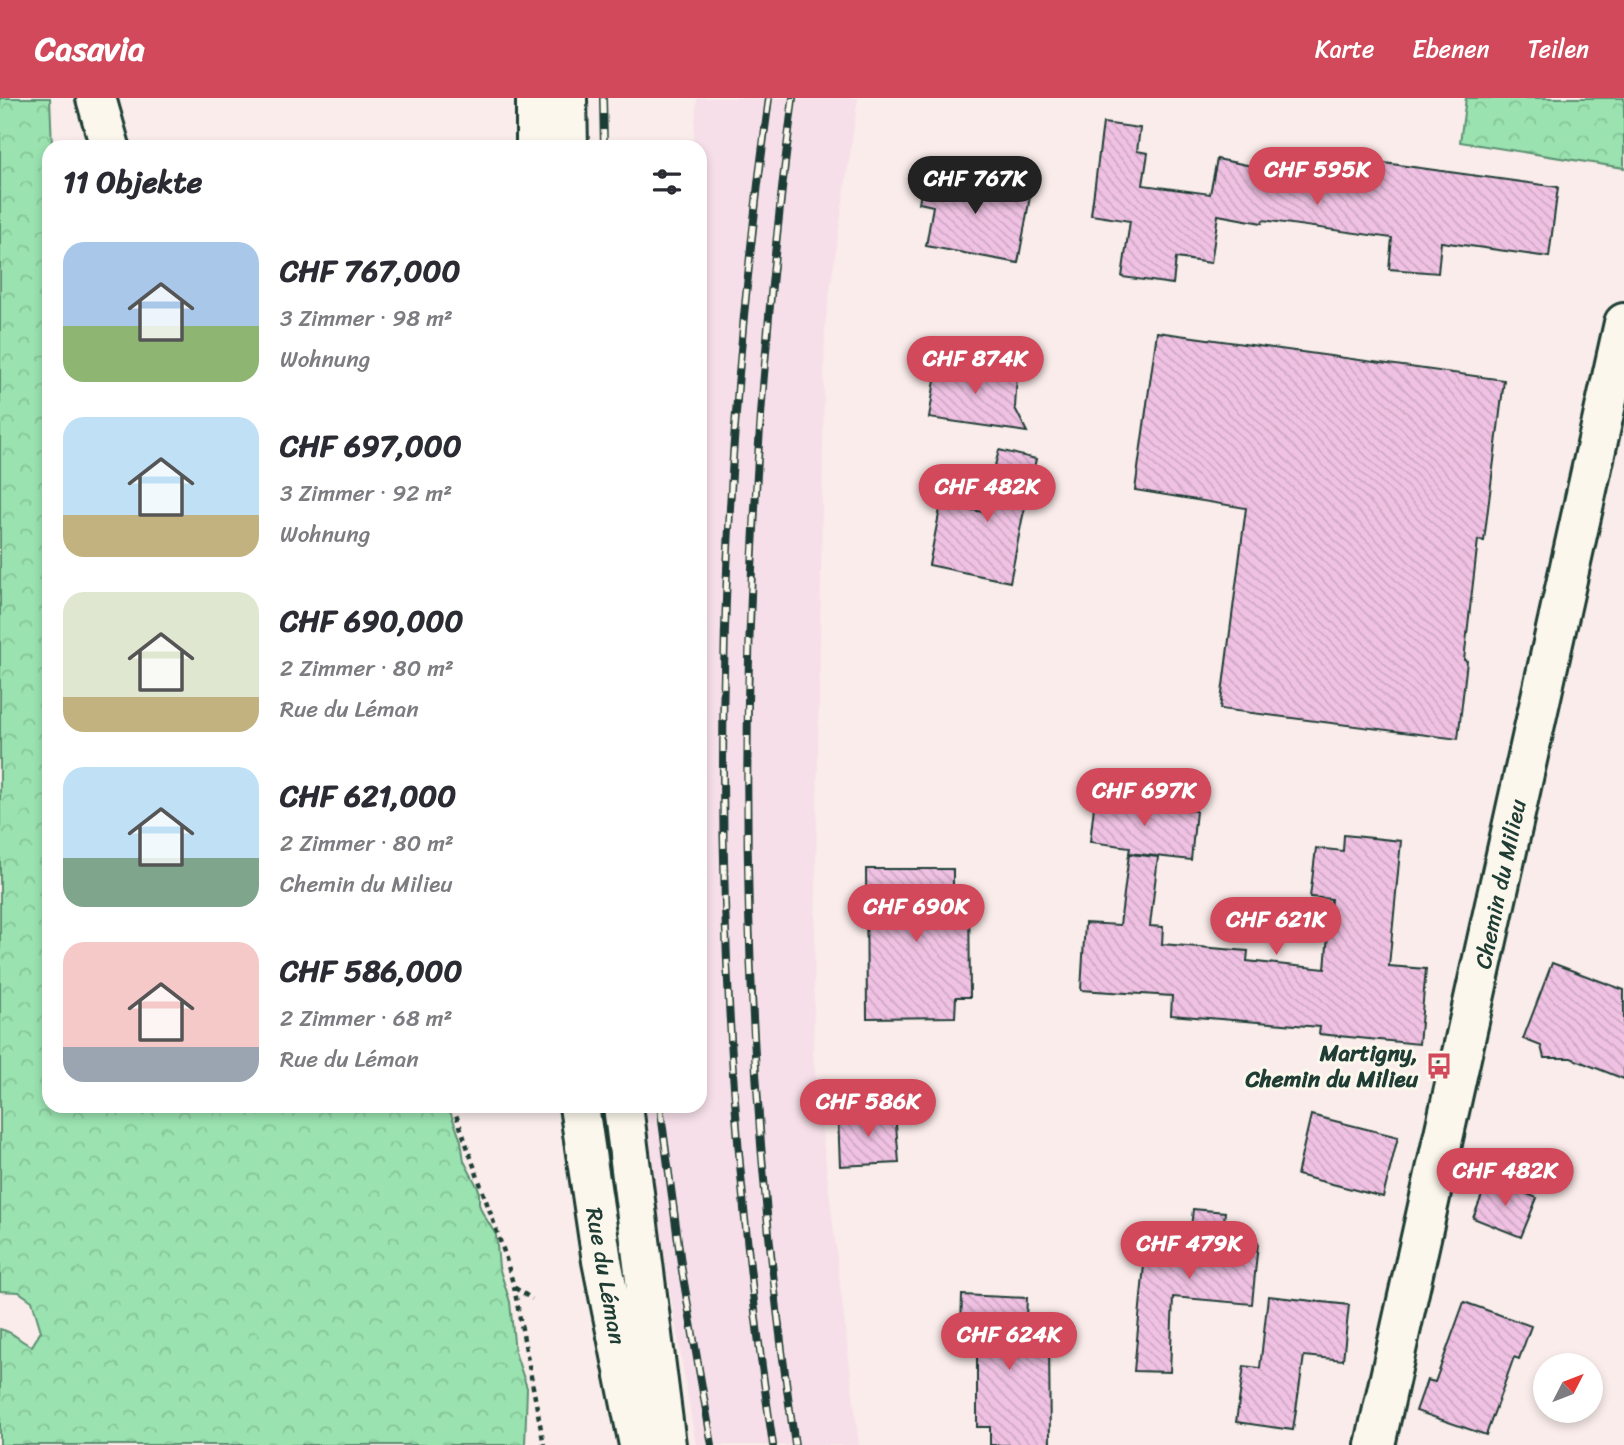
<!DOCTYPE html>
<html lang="de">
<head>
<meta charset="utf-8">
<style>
	body { margin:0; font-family:Sriracha,sans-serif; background:#f2f2f3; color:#2b2b33; height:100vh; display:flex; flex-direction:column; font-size:26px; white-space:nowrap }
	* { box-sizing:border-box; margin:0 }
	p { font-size:23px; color:#7c7c81 }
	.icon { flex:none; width:38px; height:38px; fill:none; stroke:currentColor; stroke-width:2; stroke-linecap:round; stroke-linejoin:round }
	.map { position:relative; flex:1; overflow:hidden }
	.panel { position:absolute; left:42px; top:42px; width:665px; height:973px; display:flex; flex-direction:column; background:#fff; border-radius:21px; box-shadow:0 4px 10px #0003 }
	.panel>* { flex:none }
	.needle { width:46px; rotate:48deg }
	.fabs { position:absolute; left:1533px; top:1255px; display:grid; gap:14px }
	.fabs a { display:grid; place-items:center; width:70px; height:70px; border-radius:50%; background:#fff; box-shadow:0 4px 10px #0003; font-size:35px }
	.price { position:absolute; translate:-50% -60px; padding:0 16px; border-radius:24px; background:#d1495b; color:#fff; font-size:23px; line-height:46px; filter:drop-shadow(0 2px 4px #0008) }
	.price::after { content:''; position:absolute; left:50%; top:42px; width:21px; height:16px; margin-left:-10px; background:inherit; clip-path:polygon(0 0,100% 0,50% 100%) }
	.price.on { background:#222; color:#fff }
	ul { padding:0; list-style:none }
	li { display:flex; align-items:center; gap:21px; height:175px; padding:0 21px }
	li span { display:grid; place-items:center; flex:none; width:196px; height:140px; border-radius:21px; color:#555 }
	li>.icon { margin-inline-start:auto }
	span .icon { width:84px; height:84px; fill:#fffc; stroke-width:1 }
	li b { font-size:30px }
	h2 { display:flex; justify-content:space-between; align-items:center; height:84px; padding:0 21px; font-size:30px }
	header { display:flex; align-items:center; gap:42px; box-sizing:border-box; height:98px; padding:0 35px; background:#d1495b; color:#fff }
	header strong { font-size:33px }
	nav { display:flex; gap:38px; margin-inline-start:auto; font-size:24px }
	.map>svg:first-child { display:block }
	.built { fill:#f6dfe8 }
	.forest { fill:url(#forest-crowns); stroke:#5c9072; stroke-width:2 }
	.building { fill:url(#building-back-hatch); stroke:#1f3d34; stroke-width:2 }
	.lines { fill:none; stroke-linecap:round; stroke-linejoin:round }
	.street-casing { stroke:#1f3d34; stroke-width:44 }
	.secondary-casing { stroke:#1f3d34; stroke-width:44 }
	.primary-casing { stroke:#1f3d34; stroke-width:44 }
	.path { stroke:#1f3d34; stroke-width:4.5; stroke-dasharray:5 5; stroke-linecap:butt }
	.street { stroke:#fbf7ec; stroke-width:38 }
	.secondary { stroke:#fbf7ec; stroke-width:38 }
	.primary { stroke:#fbf7ec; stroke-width:38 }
	.rail-casing { stroke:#1f3d34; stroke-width:8 }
	.rail { stroke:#fbf7ec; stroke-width:5; stroke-dasharray:16; stroke-linecap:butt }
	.labels { text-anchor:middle; stroke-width:6; stroke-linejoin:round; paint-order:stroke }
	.street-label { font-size:23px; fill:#1f3d34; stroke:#fbf7ec }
	.poi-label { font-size:23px; font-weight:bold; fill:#1f3d34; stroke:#fbf7ec; text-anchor:end }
</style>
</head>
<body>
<header>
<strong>Casavia</strong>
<nav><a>Karte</a><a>Ebenen</a><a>Teilen</a></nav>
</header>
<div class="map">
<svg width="1624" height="1347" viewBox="0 0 1624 1347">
	<defs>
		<pattern id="forest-crowns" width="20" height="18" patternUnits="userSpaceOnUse" patternTransform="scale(1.75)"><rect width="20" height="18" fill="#9ae2b0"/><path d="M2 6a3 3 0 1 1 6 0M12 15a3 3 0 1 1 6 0" fill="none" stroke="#84c398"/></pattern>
		<pattern id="building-back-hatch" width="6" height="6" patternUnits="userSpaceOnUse" patternTransform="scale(1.75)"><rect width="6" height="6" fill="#f0c1e3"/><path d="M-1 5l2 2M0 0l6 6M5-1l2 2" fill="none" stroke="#cda7c3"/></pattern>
	</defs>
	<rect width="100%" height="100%" fill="#f9ecea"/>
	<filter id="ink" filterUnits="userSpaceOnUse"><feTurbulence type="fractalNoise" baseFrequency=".0143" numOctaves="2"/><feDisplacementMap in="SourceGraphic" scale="14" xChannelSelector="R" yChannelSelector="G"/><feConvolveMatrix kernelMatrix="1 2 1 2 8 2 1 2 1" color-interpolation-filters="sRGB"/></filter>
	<g filter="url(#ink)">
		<!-- built -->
		<path class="built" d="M 697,0 L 858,0 L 825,227 L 813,957 L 859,1347 L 696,1347 L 639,1008 L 700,1008 L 700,49 L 693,49 Z"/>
		<!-- forest -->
		<path class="forest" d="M 0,0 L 50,0 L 52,49 L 49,49 L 49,1008 L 448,1008 L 461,1043 L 464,1063 L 479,1092 L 479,1106 L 482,1114 L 496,1137 L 499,1169 L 510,1204 L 515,1254 L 527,1290 L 525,1347 L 0,1347 L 0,1231 C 17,1235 18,1243 32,1248 L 41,1233 L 32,1203 L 19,1194 L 0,1193 Z
			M 1466,0 L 1624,0 L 1624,70 L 1460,44 Z"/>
		<!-- building -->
		<path class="building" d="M 1103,25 L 1140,30 L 1137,53 L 1148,55 L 1143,87 L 1210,96 L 1217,61 L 1252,68 L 1254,59 L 1295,68 L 1297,53 L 1558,89 L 1549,159 L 1441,144 L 1438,175 L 1389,171 L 1392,140 L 1263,122 L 1262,125 L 1218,117 L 1211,165 L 1176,160 L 1173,186 L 1122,179 L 1130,123 L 1091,117 Z
			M 925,73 L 1031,93 L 1018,165 L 926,148 L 933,108 L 919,105 Z
			M 1157,234 L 1504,282 L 1484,443 L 1478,442 L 1464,562 L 1467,563 L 1458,641 L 1220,611 L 1246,410 L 1135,392 Z
			M 947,261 L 1017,277 L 1015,310 L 1027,334 L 929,320 L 937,269 Z
			M 999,352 L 1036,361 L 1022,422 L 1010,484 L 929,467 L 941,406 L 983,414 Z
			M 1095,700 L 1196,713 L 1191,762 L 1129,755 L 1130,749 L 1090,744 Z
			M 1344,737 L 1401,743 L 1389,868 L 1426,871 L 1419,946 L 1319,936 L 1320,929 L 1171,917 L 1172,898 L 1081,892 L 1085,825 L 1120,827 L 1129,756 L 1158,759 L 1150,828 L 1163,829 L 1162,846 L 1248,853 L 1247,863 L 1325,871 L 1331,801 L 1310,799 L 1316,750 L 1343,753 Z
			M 866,771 L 953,771 L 953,793 L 969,794 L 970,899 L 956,899 L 955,919 L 867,920 Z
			M 1552,865 L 1624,892 L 1624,981 L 1571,960 L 1544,960 L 1541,948 L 1523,941 Z
			M 895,1014 L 899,1065 L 840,1068 L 838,1018 Z
			M 1311,1017 L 1398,1039 L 1383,1099 L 1297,1077 Z
			M 1489,1080 L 1537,1100 L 1521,1139 L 1473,1120 Z
			M 1193,1111 L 1225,1114 L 1222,1142 L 1258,1145 L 1252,1206 L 1173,1199 L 1170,1274 L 1134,1273 L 1147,1135 L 1190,1139 Z
			M 962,1197 L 1027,1200 L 1025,1242 L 1049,1243 L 1050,1347 L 990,1347 L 990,1329 L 977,1329 L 977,1229 L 961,1228 Z
			M 1268,1198 L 1349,1207 L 1343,1262 L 1304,1258 L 1293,1332 L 1236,1324 L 1244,1268 L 1260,1270 Z
			M 1464,1204 L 1531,1228 L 1519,1261 L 1514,1259 L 1486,1337 L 1416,1313 L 1427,1282 L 1435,1284 Z"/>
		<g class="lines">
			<!-- street casing -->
			<g class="street-casing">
				<path id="street" d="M 1375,1347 L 1624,225"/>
			</g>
			<!-- secondary casing -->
			<g class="secondary-casing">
				<path id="secondary" d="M 96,0 L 110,49"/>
			</g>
			<!-- primary casing -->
			<g class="primary-casing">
				<path id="primary" d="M 536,0 L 536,49
					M 567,0 L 568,49
					M 579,1008 L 602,1163 L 639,1347
					M 623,1008 L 666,1347"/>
			</g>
			<!-- path -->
			<path class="path" d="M 453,1008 L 504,1154 L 514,1189 L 544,1347
				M 515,1190 L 532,1201"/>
			<!-- street -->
			<use href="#street" class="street"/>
			<!-- secondary -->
			<use href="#secondary" class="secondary"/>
			<!-- primary -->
			<use href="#primary" class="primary"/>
			<!-- rail casing -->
			<g class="rail-casing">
				<path id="rail" d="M 603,0 L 604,49
					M 769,0 C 708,446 706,901 773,1347
					M 793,0 C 735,449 728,899 795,1347
					M 660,1008 L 682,1173 L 712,1347"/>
			</g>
			<!-- rail -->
			<use href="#rail" class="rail"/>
		</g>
	</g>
	<!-- icons -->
	<defs>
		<g id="bus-bare" transform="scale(2.1)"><path d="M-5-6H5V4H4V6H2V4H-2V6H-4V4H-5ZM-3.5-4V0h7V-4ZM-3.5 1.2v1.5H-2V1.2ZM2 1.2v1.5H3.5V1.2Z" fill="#d1495b" stroke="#fbf7ec" stroke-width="2.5" paint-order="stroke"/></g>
	</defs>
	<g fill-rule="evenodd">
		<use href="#bus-bare" x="1439" y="968"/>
	</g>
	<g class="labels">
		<!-- street labels -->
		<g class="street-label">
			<text transform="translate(1500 786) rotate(-78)" y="8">Chemin du Milieu</text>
			<text transform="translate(606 1178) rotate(80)" y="8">Rue du Léman</text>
		</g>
		<!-- poi labels -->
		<g class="poi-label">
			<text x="1418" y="963">Martigny,<tspan x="1418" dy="26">Chemin du Milieu</tspan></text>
		</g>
	</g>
</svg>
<div class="fabs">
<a><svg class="needle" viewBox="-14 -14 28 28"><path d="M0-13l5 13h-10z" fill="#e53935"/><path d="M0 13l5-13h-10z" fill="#7c7c81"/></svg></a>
</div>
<b class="price" style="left:1317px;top:109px">CHF 595K</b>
<b class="price on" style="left:975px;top:118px">CHF 767K</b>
<b class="price" style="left:975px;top:298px">CHF 874K</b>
<b class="price" style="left:987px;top:426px">CHF 482K</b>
<b class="price" style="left:1144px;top:730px">CHF 697K</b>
<b class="price" style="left:916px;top:846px">CHF 690K</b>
<b class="price" style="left:1276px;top:859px">CHF 621K</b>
<b class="price" style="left:868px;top:1041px">CHF 586K</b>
<b class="price" style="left:1505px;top:1110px">CHF 482K</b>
<b class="price" style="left:1189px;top:1183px">CHF 479K</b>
<b class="price" style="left:1009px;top:1274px">CHF 624K</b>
<section class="panel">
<h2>11 Objekte<svg class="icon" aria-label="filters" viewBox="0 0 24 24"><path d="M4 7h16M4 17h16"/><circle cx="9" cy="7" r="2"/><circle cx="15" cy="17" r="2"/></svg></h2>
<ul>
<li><span style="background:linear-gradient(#a9c7e8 60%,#8fb573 0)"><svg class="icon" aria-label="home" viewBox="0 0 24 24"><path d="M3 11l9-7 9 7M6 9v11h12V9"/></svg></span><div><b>CHF 767,000</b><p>3 Zimmer · 98 m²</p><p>Wohnung</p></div></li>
<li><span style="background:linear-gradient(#bfe0f5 70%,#c2b280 0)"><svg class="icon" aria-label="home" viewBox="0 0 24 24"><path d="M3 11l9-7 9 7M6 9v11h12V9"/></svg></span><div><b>CHF 697,000</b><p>3 Zimmer · 92 m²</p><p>Wohnung</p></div></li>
<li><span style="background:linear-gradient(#dfe7d0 75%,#c2b280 0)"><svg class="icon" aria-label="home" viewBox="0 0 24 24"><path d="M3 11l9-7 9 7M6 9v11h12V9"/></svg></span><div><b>CHF 690,000</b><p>2 Zimmer · 80 m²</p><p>Rue du Léman</p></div></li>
<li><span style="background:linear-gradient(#bfe0f5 65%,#7fa58c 0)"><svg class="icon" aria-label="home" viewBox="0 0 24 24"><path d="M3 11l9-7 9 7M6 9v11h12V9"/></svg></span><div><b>CHF 621,000</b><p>2 Zimmer · 80 m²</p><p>Chemin du Milieu</p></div></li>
<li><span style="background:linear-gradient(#f6c9c9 75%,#9aa5b1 0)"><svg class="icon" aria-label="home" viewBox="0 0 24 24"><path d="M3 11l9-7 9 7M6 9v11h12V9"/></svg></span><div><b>CHF 586,000</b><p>2 Zimmer · 68 m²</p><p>Rue du Léman</p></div></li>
</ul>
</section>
</div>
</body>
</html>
